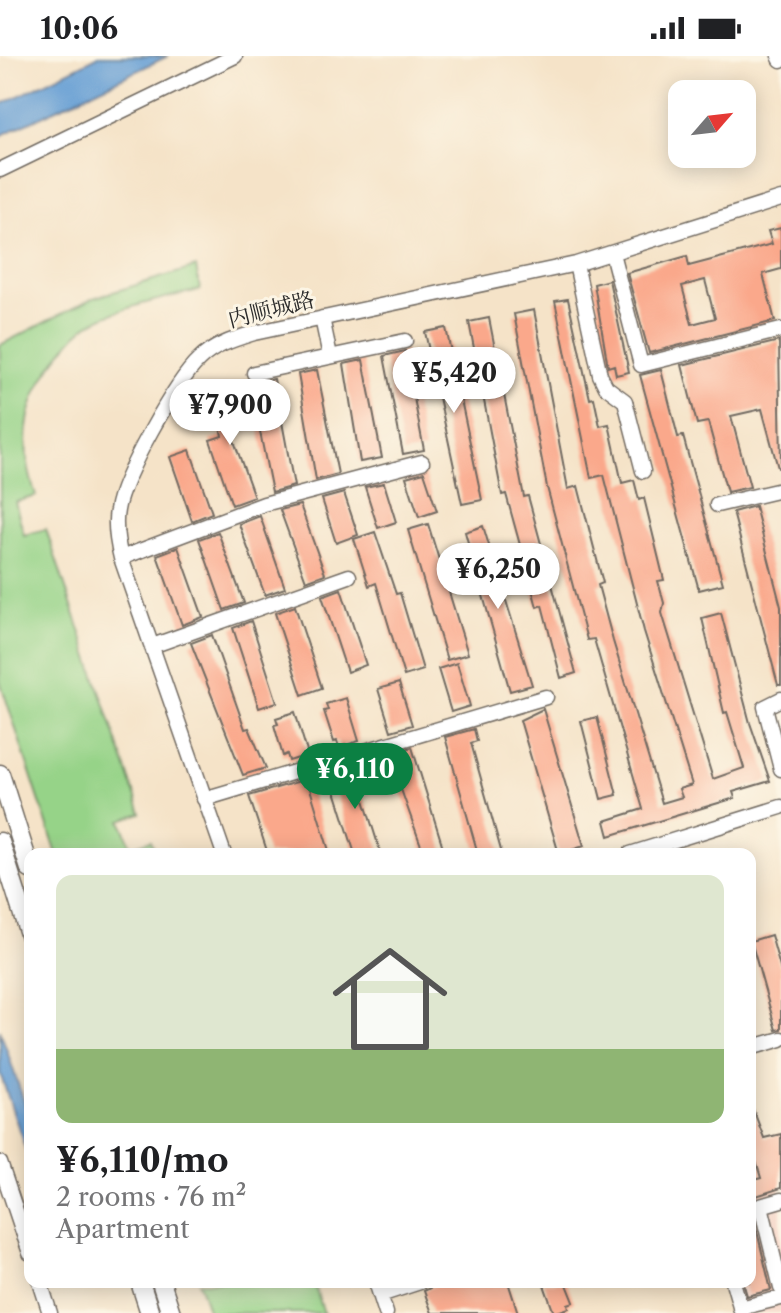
<!DOCTYPE html>
<html lang="en">
<head>
<meta charset="utf-8">
<style>
	body { margin:0; font-family:"Libre Caslon Text","Noto Serif SC",serif; background:#f6f6f6; color:#202124; height:100vh; display:flex; flex-direction:column; font-size:30px; white-space:nowrap }
	* { box-sizing:border-box; margin:0 }
	p { font-size:26px; color:#757577 }
	.icon { flex:none; width:44px; height:44px; fill:none; stroke:currentColor; stroke-width:2; stroke-linecap:round; stroke-linejoin:round }
	.map { position:relative; flex:1; overflow:hidden }
	.drawer { position:absolute; left:24px; top:792px; width:732px; height:440px; display:flex; flex-direction:column; background:#fff; border-radius:16px; box-shadow:0 4px 20px #0003 }
	.drawer>* { flex:none }
	.needle { width:52px; rotate:62deg }
	.buttons { position:absolute; left:668px; top:24px; display:grid; gap:16px }
	.buttons a { display:grid; place-items:center; width:88px; height:88px; border-radius:16px; background:#fff; box-shadow:0 4px 20px #0003; font-size:40px }
	.price { position:absolute; translate:-50% -68px; padding:0 18px; border-radius:28px; background:#fff; color:#222; font-size:26px; line-height:52px; filter:drop-shadow(0 2px 4px #0008) }
	.price::after { content:''; position:absolute; left:50%; top:48px; width:24px; height:18px; margin-left:-12px; background:inherit; clip-path:polygon(0 0,100% 0,50% 100%) }
	.price.selected { background:#0b8043; color:#fff }
	ul { padding:0; list-style:none }
	li { display:grid; align-content:center; gap:16px; height:424px; padding:0 32px }
	li span { display:grid; place-items:center; height:248px; border-radius:16px; color:#555 }
	li>.icon { margin-inline-start:auto }
	span .icon { width:144px; height:144px; fill:#fffc; stroke-width:1 }
	li b { font-size:34px }
	.status { display:flex; justify-content:space-between; align-items:center; height:56px; padding:0 40px; background:#fff; direction:ltr }
	.status svg { height:22px; fill:currentColor }
	.map>svg:first-child { display:block }
	.built { fill:#f6d2c5 }
	.green { fill:#96d388; stroke:#607f5a; stroke-width:2 }
	.water { fill:#659ed4; stroke:#486480; stroke-width:2 }
	.building { fill:#faa88b; fill-rule:evenodd }
	.lines { fill:none; stroke-linecap:round; stroke-linejoin:round }
	.minor-casing { stroke:#726b62; stroke-width:17 }
	.major-casing { stroke:#726b62; stroke-width:21 }
	.minor { stroke:#fff; stroke-width:14 }
	.major { stroke:#fff; stroke-width:18 }
	.labels { text-anchor:middle; stroke-width:6; stroke-linejoin:round; paint-order:stroke }
	.street-label { font-size:22px; fill:#2b2b2b; stroke:#fcf5e5 }
</style>
</head>
<body>
<div class="status"><b>10:06</b><svg viewBox="0 0 49 12"><path d="M0 12V9h3v3zM5 12V6h3v6zM10 12V3h3v9zM15 12V0h3v12zM26 1h20v11H26zM47 4h2v5h-2z"/></svg></div>
<div class="map">
<svg width="781" height="1257" viewBox="0 0 781 1257">
	<rect width="100%" height="100%" fill="#fcf5e5"/>
	<filter id="ink" filterUnits="userSpaceOnUse"><feTurbulence type="fractalNoise" baseFrequency=".0125" numOctaves="2"/><feDisplacementMap in="SourceGraphic" scale="16" xChannelSelector="R" yChannelSelector="G"/><feConvolveMatrix kernelMatrix="1 2 1 2 8 2 1 2 1" color-interpolation-filters="sRGB"/></filter>
	<filter id="wash" filterUnits="userSpaceOnUse"><feTurbulence type="fractalNoise" baseFrequency=".006" numOctaves="4" result="noise"/><feDisplacementMap in="SourceGraphic" scale="32" xChannelSelector="R" yChannelSelector="G"/><feGaussianBlur stdDeviation="1.8" result="paint"/><feColorMatrix in="noise" values="0 0 0 0 0 0 0 0 0 0 0 0 0 0 0 0 0 1.4 0 .05"/><feComposite in="paint" operator="in"/></filter>
	<g filter="url(#wash)">
		<rect width="100%" height="100%" fill="#f5e3c8"/>
		<!-- built -->
		<path class="built" d="M 781,1126 L 781,1257 L 737,1257 L 728,1226 L 750,1226 L 750,1136 Z"/>
		<!-- green -->
		<path class="green" d="M 196,211 L 200,234 C 172,240 111,254 88,269 C 76,277 67,290 58,301 C 24,345 18,388 36,440 L 15,446 L 24,479 L 46,473 L 141,757 L 121,764 L 131,791 L 151,784 L 156,798 L 57,798 L 0,625 L 0,289 L 93,242 Z
			M 199,1226 L 313,1226 L 324,1257 L 209,1257 Z"/>
		<!-- water -->
		<path class="water" d="M 99,0 L 168,0 L 0,80 L 0,49 Z
			M 0,974 L 30,1063 L 30,1106 L 0,1017 Z"/>
		<g id="blocks">
			<!-- building -->
			<path class="building" d="M 781,172 L 781,213 L 763,218 L 775,265 L 649,297 L 627,217 L 687,200 L 689,210 L 772,188 L 768,175 ZM 705,224 L 715,262 L 692,268 L 682,230 Z
				M 609,224 L 629,316 L 616,319 L 614,309 L 608,311 L 594,228 Z
				M 568,243 L 590,343 L 594,342 L 600,370 L 609,368 L 622,427 L 634,424 L 639,444 L 644,442 L 664,524 L 658,525 L 664,547 L 662,557 L 713,723 L 744,712 L 727,656 L 724,657 L 702,562 L 721,557 L 750,667 L 770,725 L 733,736 L 735,742 L 609,780 L 605,765 L 643,753 L 594,583 L 587,584 L 547,431 L 514,258 L 534,254 L 568,433 L 578,430 L 603,527 L 598,529 L 613,585 L 662,747 L 682,741 L 679,733 L 692,729 L 644,575 L 604,419 L 591,422 L 555,245 Z
				M 489,262 L 524,441 L 528,440 L 576,617 L 561,622 L 542,549 L 537,551 L 506,438 L 502,439 L 469,266 Z
				M 446,272 L 482,444 L 462,448 L 425,276 Z
				M 779,285 L 781,412 L 778,412 L 762,353 L 731,360 L 750,431 L 727,436 L 708,366 L 697,368 L 682,309 Z
				M 405,295 L 424,394 L 403,398 L 384,300 Z
				M 363,304 L 382,402 L 360,406 L 344,308 Z
				M 317,314 L 338,418 L 316,424 L 298,318 Z
				M 661,314 L 678,381 L 683,380 L 723,528 L 699,534 L 640,319 Z
				M 274,323 L 294,430 L 272,436 L 258,366 L 263,365 L 256,327 Z
				M 234,330 L 241,368 L 229,371 L 254,441 L 232,449 L 210,384 L 222,380 L 213,334 Z
				M 190,394 L 212,457 L 192,465 L 170,401 Z
				M 424,416 L 437,455 L 419,461 L 406,421 Z
				M 384,427 L 396,466 L 378,472 L 365,431 Z
				M 344,437 L 358,479 L 336,487 L 322,443 Z
				M 300,449 L 325,518 L 306,525 L 280,454 Z
				M 755,450 L 781,551 L 781,629 L 778,629 L 733,456 Z
				M 260,460 L 285,532 L 265,539 L 239,468 Z
				M 428,468 L 468,598 L 447,604 L 408,474 Z
				M 483,470 L 532,629 L 510,635 L 465,476 Z
				M 218,476 L 244,547 L 224,554 L 199,483 Z
				M 375,476 L 396,538 L 400,537 L 423,614 L 404,620 L 376,527 L 369,530 L 354,483 Z
				M 178,491 L 203,561 L 182,569 L 157,499 Z
				M 341,533 L 366,609 L 347,616 L 322,540 Z
				M 295,550 L 322,632 L 302,639 L 275,557 Z
				M 251,565 L 277,646 L 259,652 L 233,572 Z
				M 212,579 L 245,673 L 249,672 L 266,712 L 243,719 L 191,587 Z
				M 457,607 L 470,650 L 451,656 L 438,613 Z
				M 399,627 L 412,669 L 391,675 L 378,633 Z
				M 346,642 L 359,685 L 339,691 L 337,685 L 334,686 L 324,655 L 328,654 L 326,648 Z
				M 543,653 L 584,790 L 559,798 L 520,664 Z
				M 295,656 L 308,699 L 289,705 L 287,698 L 283,700 L 274,669 L 278,668 L 276,662 Z
				M 597,661 L 617,739 L 601,743 L 581,665 Z
				M 474,673 L 477,685 L 471,687 L 502,798 L 478,798 L 445,681 Z
				M 412,691 L 445,798 L 424,798 L 392,708 L 396,707 L 393,697 Z
				M 353,709 L 381,798 L 355,798 L 329,716 Z
				M 307,723 L 330,798 L 268,798 L 249,740 Z
				M 771,879 L 781,915 L 781,973 L 776,974 L 751,885 Z
				M 750,1045 L 764,1082 L 781,1078 L 781,1132 L 750,1142 L 750,1125 L 761,1122 L 750,1085 Z
				M 755,1167 L 771,1234 L 747,1240 L 743,1226 L 750,1226 L 750,1168 Z
				M 441,1226 L 508,1226 L 518,1257 L 432,1257 L 424,1235 Z
				M 543,1226 L 566,1226 L 574,1246 L 568,1248 L 569,1252 L 554,1257 Z"/>
		</g>
	</g>
	<g filter="url(#ink)">
		<use href="#blocks" fill-opacity="0" stroke="#726b62" stroke-width="2"/>
		<g class="lines">
			<!-- minor casing -->
			<g class="minor-casing">
				<path id="minor" d="M 779,0 L 781,4
					M 0,114 L 235,0
					M 612,197 L 641,309 L 781,274
					M 576,208 L 600,319 L 606,331 L 625,345 L 643,415
					M 322,262 L 330,300
					M 254,317 L 405,285
					M 717,449 L 781,434
					M 121,502 L 264,448 L 422,406
					M 152,590 L 349,520
					M 781,643 L 765,651 L 781,713
					M 204,743 L 546,641
					M 224,798 L 121,502 C 117,486 114,470 117,454 C 121,423 176,325 199,304 C 214,289 235,283 254,277 L 576,208 L 781,143
					M 630,798 L 781,751
					M 750,992 L 781,983
					M 0,1107 L 30,1197
					M 761,1150 L 781,1232
					M 750,1153 L 781,1144
					M 40,1226 L 50,1257
					M 376,1226 L 386,1257
					M 733,1226 L 742,1257
					M 380,1239 L 420,1226
					M 740,1252 L 781,1242"/>
			</g>
			<!-- major casing -->
			<g class="major-casing">
				<path id="major" d="M 0,718 L 30,813
					M 0,786 L 30,881
					M 140,1226 L 150,1257
					M 161,1226 L 171,1257"/>
			</g>
			<!-- minor -->
			<use href="#minor" class="minor"/>
			<!-- major -->
			<use href="#major" class="major"/>
		</g>
	</g>
	<g class="labels">
		<!-- street labels -->
		<g class="street-label">
			<text transform="translate(271 253) rotate(-14)" y="8">内顺城路</text>
		</g>
	</g>
</svg>
<div class="buttons">
<a><svg class="needle" viewBox="-14 -14 28 28"><path d="M0-13l5 13h-10z" fill="#e53935"/><path d="M0 13l5-13h-10z" fill="#757577"/></svg></a>
</div>
<b class="price" style="left:454px;top:359px">¥5,420</b>
<b class="price" style="left:230px;top:391px">¥7,900</b>
<b class="price" style="left:498px;top:555px">¥6,250</b>
<b class="price selected" style="left:355px;top:755px">¥6,110</b>
<section class="drawer">
<ul>
<li><span style="background:linear-gradient(#dfe7d0 70%,#8fb573 0)"><svg class="icon" aria-label="home" viewBox="0 0 24 24"><path d="M3 11l9-7 9 7M6 9v11h12V9"/></svg></span><div><b>¥6,110/mo</b><p>2 rooms · 76 m²</p><p>Apartment</p></div></li>
</ul>
</section>
</div>
</body>
</html>
